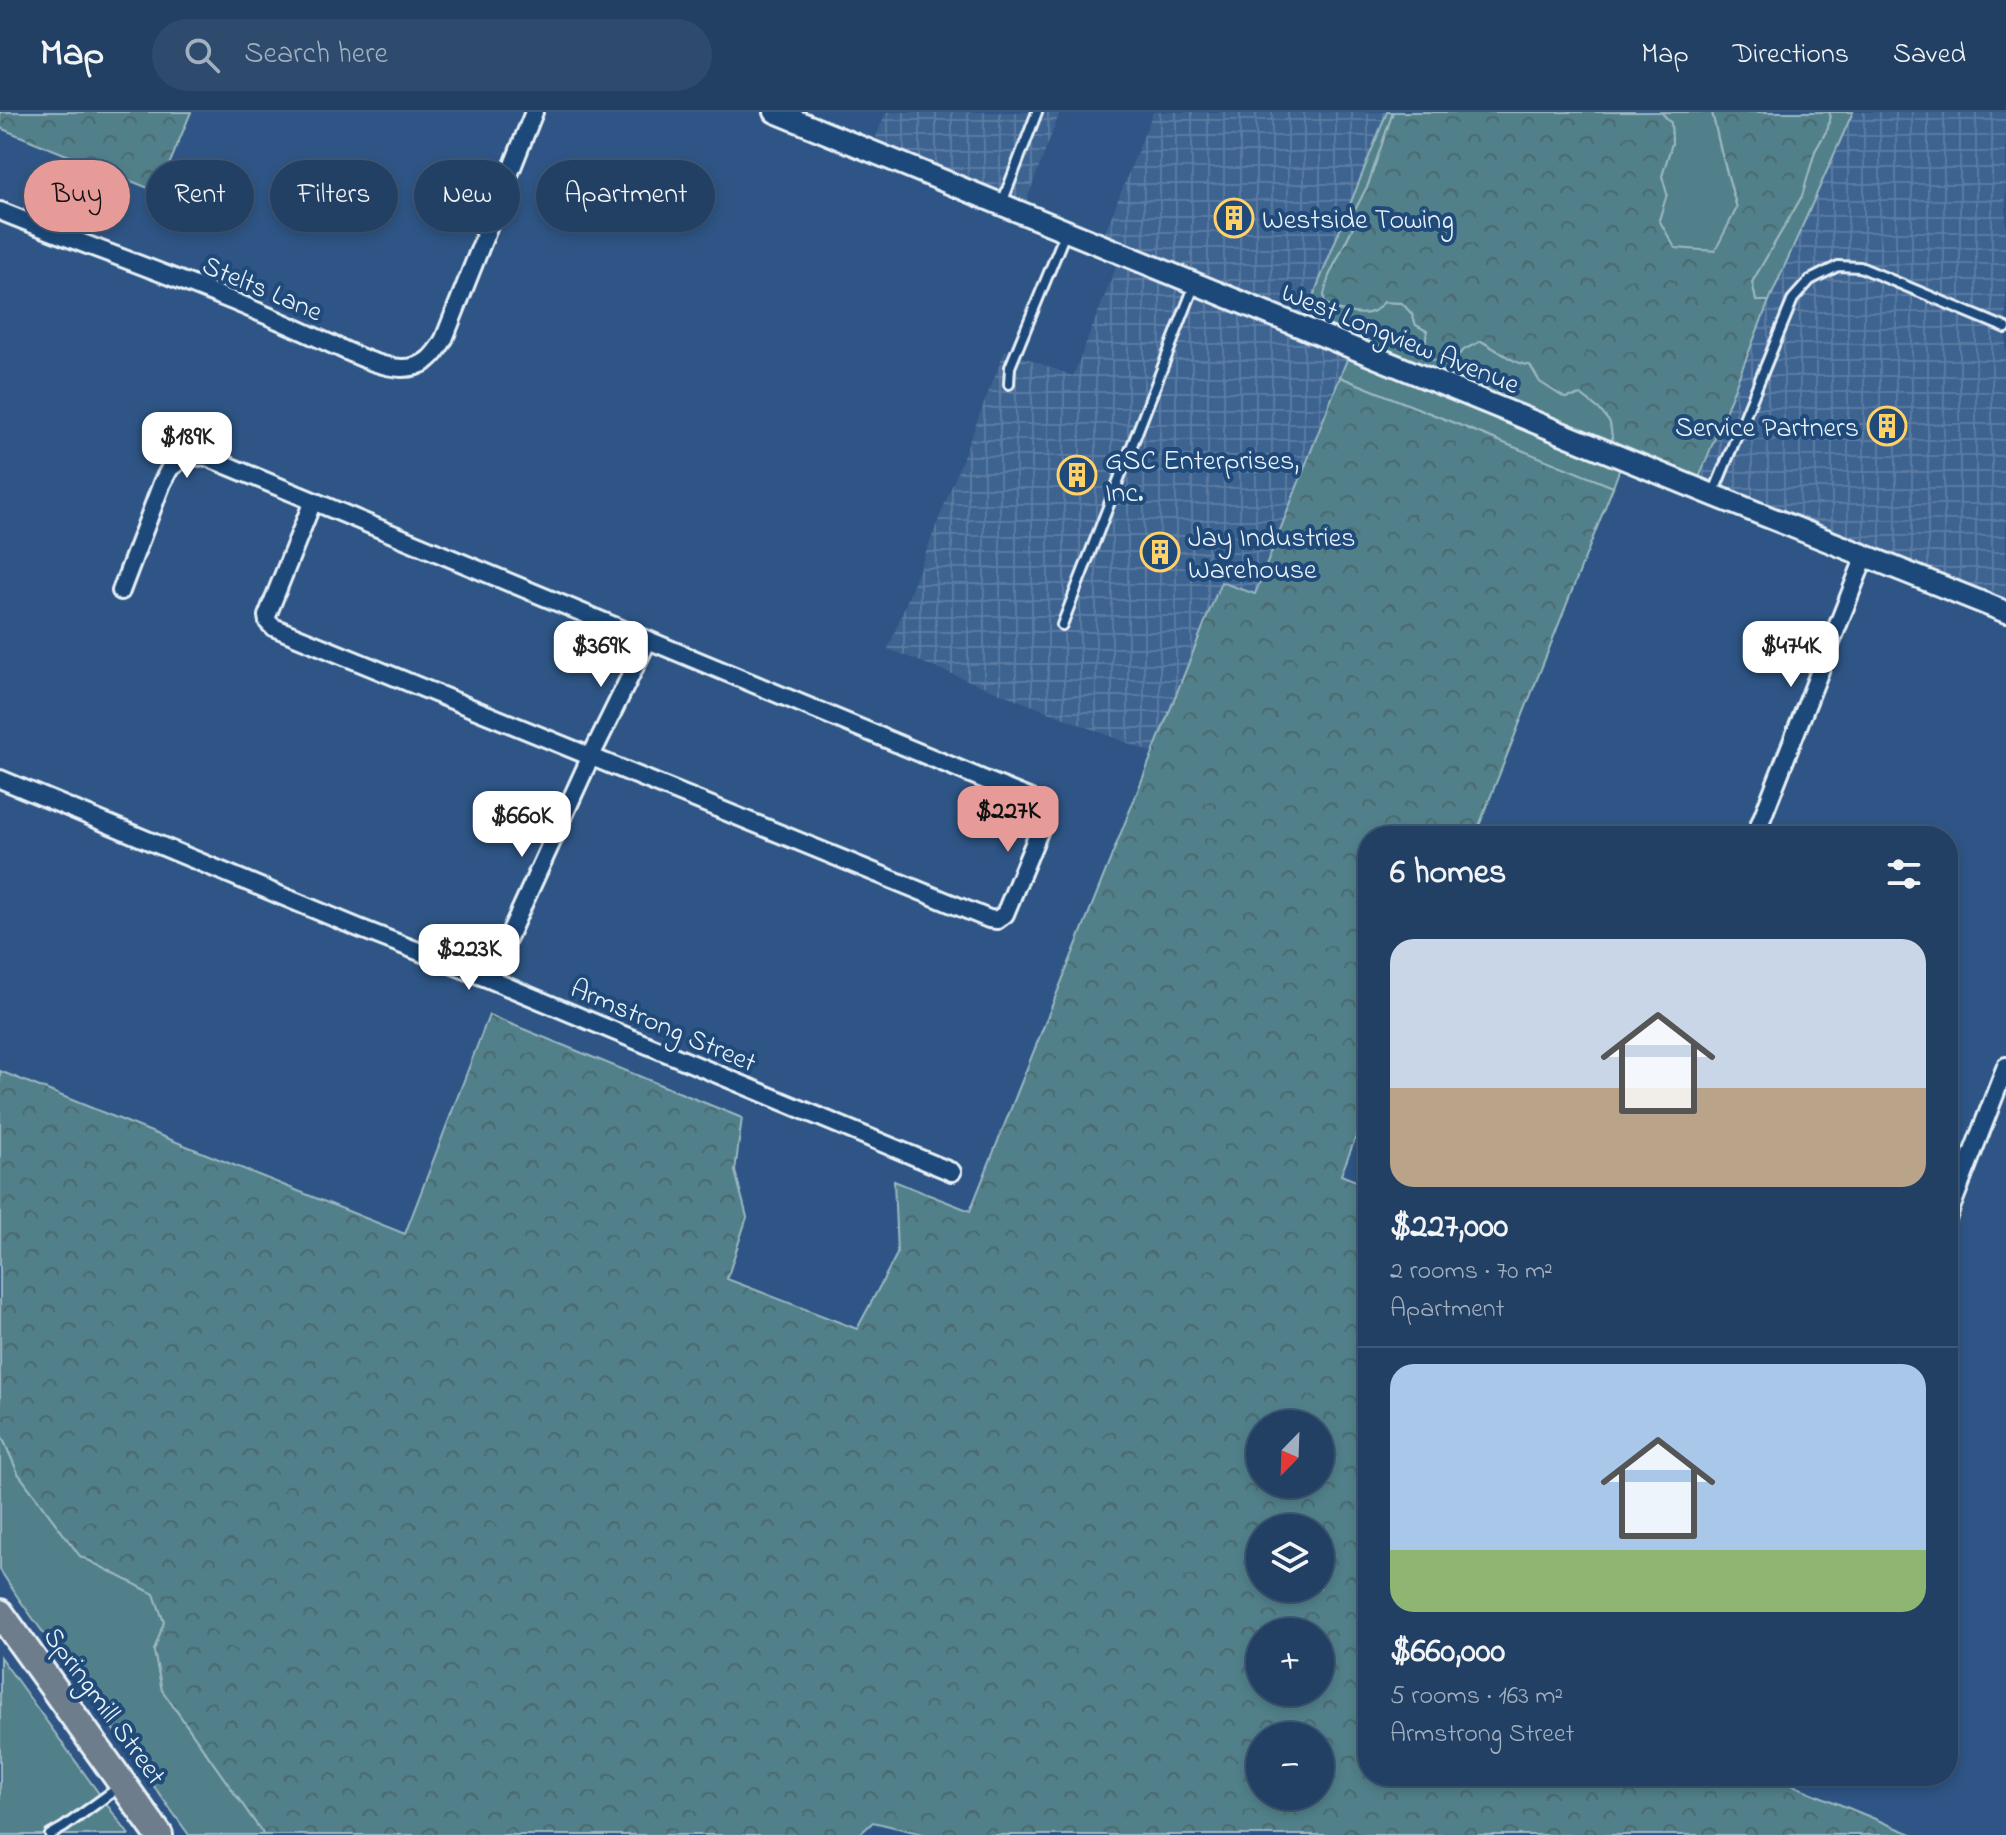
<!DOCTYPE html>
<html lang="en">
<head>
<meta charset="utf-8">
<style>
	body { margin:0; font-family:"Indie Flower",sans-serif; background:#2e4b6d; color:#f1f3f6; height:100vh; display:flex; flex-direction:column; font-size:30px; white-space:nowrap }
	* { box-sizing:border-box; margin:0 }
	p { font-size:26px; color:#a2afbf }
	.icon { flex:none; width:44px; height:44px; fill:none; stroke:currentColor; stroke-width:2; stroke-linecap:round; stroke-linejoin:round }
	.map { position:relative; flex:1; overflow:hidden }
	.panel { position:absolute; left:1358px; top:714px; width:600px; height:960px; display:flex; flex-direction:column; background:#224064; border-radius:32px; box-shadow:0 4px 12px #0003,0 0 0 2px #3f5978 }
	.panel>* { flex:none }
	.top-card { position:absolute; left:24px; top:48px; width:760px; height:72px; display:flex; gap:16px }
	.needle { width:52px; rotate:203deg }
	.buttons { position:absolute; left:1246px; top:1298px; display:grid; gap:16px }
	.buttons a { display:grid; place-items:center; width:88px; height:88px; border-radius:50%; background:#224064; box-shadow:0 4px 12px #0003,0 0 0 2px #3f5978; font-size:40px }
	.price { position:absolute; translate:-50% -68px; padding:0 18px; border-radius:16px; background:#fff; color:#222; font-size:26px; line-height:52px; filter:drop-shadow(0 2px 4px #0008) }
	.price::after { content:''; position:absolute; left:50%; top:48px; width:24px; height:18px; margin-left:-12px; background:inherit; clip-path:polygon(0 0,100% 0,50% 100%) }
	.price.on { background:#e69b98; color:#111 }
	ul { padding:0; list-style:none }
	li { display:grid; align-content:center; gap:16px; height:424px; padding:0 32px }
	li+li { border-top:2px solid #3f5978 }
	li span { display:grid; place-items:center; height:248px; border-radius:24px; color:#555 }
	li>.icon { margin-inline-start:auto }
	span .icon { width:144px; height:144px; fill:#fffc; stroke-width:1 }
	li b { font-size:34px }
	h2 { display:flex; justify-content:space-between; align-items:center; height:96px; padding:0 32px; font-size:34px }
	.chip { padding:0 28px; border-radius:36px; background:#224064; box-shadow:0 4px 12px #0003,0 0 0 2px #3f5978; font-size:28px; line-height:72px }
	.chip.on { background:#e69b98; color:#111 }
	header { display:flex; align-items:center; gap:48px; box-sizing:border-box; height:112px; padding:0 40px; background:#224064; border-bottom:2px solid #3f5978 }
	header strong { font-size:38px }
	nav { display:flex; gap:44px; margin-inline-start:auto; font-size:28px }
	.search { width:560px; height:72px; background:#2e4b6d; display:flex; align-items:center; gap:20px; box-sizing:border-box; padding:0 28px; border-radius:44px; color:#a2afbf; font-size:30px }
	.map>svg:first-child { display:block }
	.industrial { fill:url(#industrial-grid) }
	.grass { fill:#51808a; stroke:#9cb8c1; stroke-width:2 }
	.forest { fill:url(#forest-crowns); stroke:#9cb8c1; stroke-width:2; fill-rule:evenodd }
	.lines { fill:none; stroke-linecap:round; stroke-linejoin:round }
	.service-casing { stroke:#e8f1f8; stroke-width:14 }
	.minor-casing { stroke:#e8f1f8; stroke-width:22 }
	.tertiary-casing { stroke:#e8f1f8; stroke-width:26 }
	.primary-casing { stroke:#e8f1f8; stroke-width:32 }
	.service { stroke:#1f4a7a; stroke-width:8 }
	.minor { stroke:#1f4a7a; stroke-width:16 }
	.tertiary { stroke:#1f4a7a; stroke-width:20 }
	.primary { stroke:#6d7d8c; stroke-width:26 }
	.labels { text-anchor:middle; stroke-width:8; stroke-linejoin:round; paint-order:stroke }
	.poi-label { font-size:28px; fill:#e8f1f8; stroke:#1f4a7a; text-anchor:start }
	.street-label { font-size:28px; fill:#e8f1f8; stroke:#1f4a7a }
</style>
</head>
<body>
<header>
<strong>Map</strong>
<div class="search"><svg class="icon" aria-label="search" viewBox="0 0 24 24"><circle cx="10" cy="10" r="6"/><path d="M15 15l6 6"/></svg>Search here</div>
<nav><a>Map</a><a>Directions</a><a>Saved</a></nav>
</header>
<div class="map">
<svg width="2006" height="1723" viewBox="0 0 2006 1723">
	<defs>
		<pattern id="industrial-grid" width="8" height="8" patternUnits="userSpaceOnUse" patternTransform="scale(2)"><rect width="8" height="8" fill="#3e6391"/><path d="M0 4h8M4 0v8" fill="none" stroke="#5a7aa1"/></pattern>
		<pattern id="forest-crowns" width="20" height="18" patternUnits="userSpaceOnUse" patternTransform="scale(2)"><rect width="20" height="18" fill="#51808a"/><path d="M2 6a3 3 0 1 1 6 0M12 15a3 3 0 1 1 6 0" fill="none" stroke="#4c676d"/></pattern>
	</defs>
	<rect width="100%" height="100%" fill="#2e5585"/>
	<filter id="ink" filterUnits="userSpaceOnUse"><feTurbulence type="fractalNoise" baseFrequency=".0125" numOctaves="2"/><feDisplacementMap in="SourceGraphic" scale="16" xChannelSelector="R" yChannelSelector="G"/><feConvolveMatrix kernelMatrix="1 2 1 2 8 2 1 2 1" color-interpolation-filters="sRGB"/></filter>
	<g filter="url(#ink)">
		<!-- industrial -->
		<path class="industrial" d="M 886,0 L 1060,0 L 1023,98 L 871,37 Z
			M 1153,0 L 1387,0 L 1298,223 L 1348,245 L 1255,483 L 1221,470 L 1153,641 L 888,537 L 1005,238 L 1073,264 L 1122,140 L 1101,130 Z
			M 1853,0 L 2006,0 L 2006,490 L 1699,366 L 1769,189 Z"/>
		<!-- grass -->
		<path class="grass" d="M 1387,0 L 1393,0 L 1368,73 L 1354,100 L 1353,115 L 1329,164 L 1337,198 L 1353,201 L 1372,200 L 1384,190 L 1402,191 L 1412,202 L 1416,213 L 1427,219 L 1425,235 L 1428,245 L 1449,251 L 1465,237 L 1481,229 C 1497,237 1515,253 1530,253 L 1540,270 L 1565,286 L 1581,283 L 1599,297 L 1610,311 L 1613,331 L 1305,205 Z
			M 1661,0 L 1712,0 L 1721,39 L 1737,96 L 1716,139 L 1675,137 L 1659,108 L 1666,82 L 1662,64 L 1672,31 L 1671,11 Z
			M 1830,0 L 1853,0 L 1769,189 L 1756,189 L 1752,170 L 1802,84 L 1815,39 L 1828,16 Z
			M 1348,245 L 1620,356 L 1613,375 L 1340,265 Z
			M 0,1320 L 18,1361 L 80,1444 L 154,1481 L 164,1510 L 154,1539 L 162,1578 L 264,1723 L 189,1723 L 19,1487 L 0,1458 Z
			M 0,1545 L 129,1723 L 0,1723 Z"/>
		<!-- forest -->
		<path class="forest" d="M 0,0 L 191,0 L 158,80 L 0,16 Z
			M 1393,0 L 1661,0 L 1671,11 L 1672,31 L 1662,64 L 1667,82 L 1659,108 L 1675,136 L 1715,139 L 1737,96 L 1721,39 L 1712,0 L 1830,0 L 1828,16 L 1815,39 L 1802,84 L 1752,170 L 1756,189 L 1769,189 L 1699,366 L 1613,331 L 1610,311 L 1599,297 L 1581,283 L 1565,286 L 1540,270 L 1530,253 C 1515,253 1497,237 1481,229 L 1465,237 L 1449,251 C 1423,249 1424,242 1427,219 L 1416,213 L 1412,202 L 1402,191 L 1384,190 C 1381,193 1378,197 1374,199 C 1360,206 1337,198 1325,191 L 1324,183 L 1329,164 L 1353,115 L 1354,100 L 1368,73 Z
			M 1340,265 L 1613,375 L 1475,724 L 1368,724 L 1368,994 L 1341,1063 L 1368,1074 L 1368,1664 L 1771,1664 L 1914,1723 L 927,1723 L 873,1710 L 859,1723 L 264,1723 L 162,1578 L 154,1539 L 164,1510 L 154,1482 L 80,1444 L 18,1361 L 0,1320 L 0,959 L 405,1122 L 489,903 L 742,1006 L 735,1059 L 747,1105 L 727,1167 L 857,1217 L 897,1142 L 894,1069 L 970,1099 L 1221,470 L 1255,482 ZM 1260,1312 L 1320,1312 L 1320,1372 L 1260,1372 ZM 1320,1416 L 1320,1476 L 1260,1476 L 1260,1416 ZM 1260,1520 L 1320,1520 L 1320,1580 L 1260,1580 ZM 1260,1624 L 1320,1624 L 1320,1684 L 1260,1684 Z"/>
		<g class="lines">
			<!-- service casing -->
			<g class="service-casing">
				<path id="service" d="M 1002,91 L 1037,0
					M 1009,272 L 1010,255 L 1066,119
					M 1713,382 L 1793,187 L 1810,168 L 1838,154 L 1860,155 L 2006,216
					M 1062,513 L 1195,172
					M 50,1723 L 64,1715 L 119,1675"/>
			</g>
			<!-- minor casing -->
			<g class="minor-casing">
				<path id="minor" d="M 0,99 C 86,134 175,164 261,201 C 285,211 309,222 333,233 C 354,242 378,255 402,256 C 424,256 434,245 444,227 L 534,0
					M 121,479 L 162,371 L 170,356 L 186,344 L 207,345 L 313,389 L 1031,687 L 1041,697 L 1043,710 L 1005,802 L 997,808 L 989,807 L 273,515 L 268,510 L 267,504 L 313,389
					M 0,667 L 359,816 L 489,867 L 952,1060
					M 1755,724 L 1865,444
					M 489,867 L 591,644 L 648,528
					M 1948,1104 L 2006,954"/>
			</g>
			<!-- tertiary casing -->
			<g class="tertiary-casing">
				<path id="tertiary" d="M 775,0 L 1713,383 L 2006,500"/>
			</g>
			<!-- primary casing -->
			<g class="primary-casing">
				<path id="primary" d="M 0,1501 L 159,1723"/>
			</g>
			<!-- service -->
			<use href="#service" class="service"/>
			<!-- minor -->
			<use href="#minor" class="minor"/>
			<!-- tertiary -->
			<use href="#tertiary" class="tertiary"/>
			<!-- primary -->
			<use href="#primary" class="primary"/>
		</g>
	</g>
	<!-- icons -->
	<defs>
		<g id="building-ring" transform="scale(2)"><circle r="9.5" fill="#1f4a7a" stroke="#ffd166" stroke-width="1.5"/><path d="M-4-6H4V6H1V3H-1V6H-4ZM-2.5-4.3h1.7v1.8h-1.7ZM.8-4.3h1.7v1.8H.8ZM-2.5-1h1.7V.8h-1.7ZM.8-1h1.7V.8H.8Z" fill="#ffd166"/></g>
	</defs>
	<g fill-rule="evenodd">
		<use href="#building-ring" x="1234" y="106"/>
		<use href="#building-ring" x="1887" y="314"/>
		<use href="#building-ring" x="1077" y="363"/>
		<use href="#building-ring" x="1160" y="440"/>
	</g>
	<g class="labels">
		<!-- poi labels -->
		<g class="poi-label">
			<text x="1262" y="116">Westside Towing</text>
			<text x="1859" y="324" text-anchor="end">Service Partners</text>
			<text x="1105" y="357">GSC Enterprises,<tspan x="1105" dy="32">Inc.</tspan></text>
			<text x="1188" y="434">Jay Industries<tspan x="1188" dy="32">Warehouse</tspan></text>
		</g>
		<!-- street labels -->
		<g class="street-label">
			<text transform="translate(263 175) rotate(23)" y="10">Stelts Lane</text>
			<text transform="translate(1401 225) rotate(22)" y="10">West Longview Avenue</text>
			<text transform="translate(664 912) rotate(23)" y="10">Armstrong Street</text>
			<text transform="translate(106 1593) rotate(54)" y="10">Springmill Street</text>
		</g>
	</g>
</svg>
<div class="buttons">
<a><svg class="needle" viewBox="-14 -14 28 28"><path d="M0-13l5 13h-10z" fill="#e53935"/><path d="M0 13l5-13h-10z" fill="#a2afbf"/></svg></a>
<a><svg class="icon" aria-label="layers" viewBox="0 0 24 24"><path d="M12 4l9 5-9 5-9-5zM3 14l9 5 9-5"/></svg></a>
<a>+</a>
<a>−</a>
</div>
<b class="price" style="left:187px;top:368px">$189K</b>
<b class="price" style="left:601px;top:577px">$369K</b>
<b class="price" style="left:1791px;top:577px">$474K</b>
<b class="price on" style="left:1008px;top:742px">$227K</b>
<b class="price" style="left:522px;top:747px">$660K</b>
<b class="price" style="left:469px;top:880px">$223K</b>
<div class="top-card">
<a class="chip on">Buy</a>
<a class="chip">Rent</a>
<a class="chip">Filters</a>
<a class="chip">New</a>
<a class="chip">Apartment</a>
</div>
<section class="panel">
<h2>6 homes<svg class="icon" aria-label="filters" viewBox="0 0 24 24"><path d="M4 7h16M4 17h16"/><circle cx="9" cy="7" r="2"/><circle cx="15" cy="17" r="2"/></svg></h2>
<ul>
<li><span style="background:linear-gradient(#c9d6e8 60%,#b9a48a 0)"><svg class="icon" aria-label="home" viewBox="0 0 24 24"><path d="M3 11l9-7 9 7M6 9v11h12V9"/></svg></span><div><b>$227,000</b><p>2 rooms · 70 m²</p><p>Apartment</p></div></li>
<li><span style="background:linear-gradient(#a9c7e8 75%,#8fb573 0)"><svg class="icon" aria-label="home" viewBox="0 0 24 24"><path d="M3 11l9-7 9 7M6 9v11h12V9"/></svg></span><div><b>$660,000</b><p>5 rooms · 163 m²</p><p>Armstrong Street</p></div></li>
</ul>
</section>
</div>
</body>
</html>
